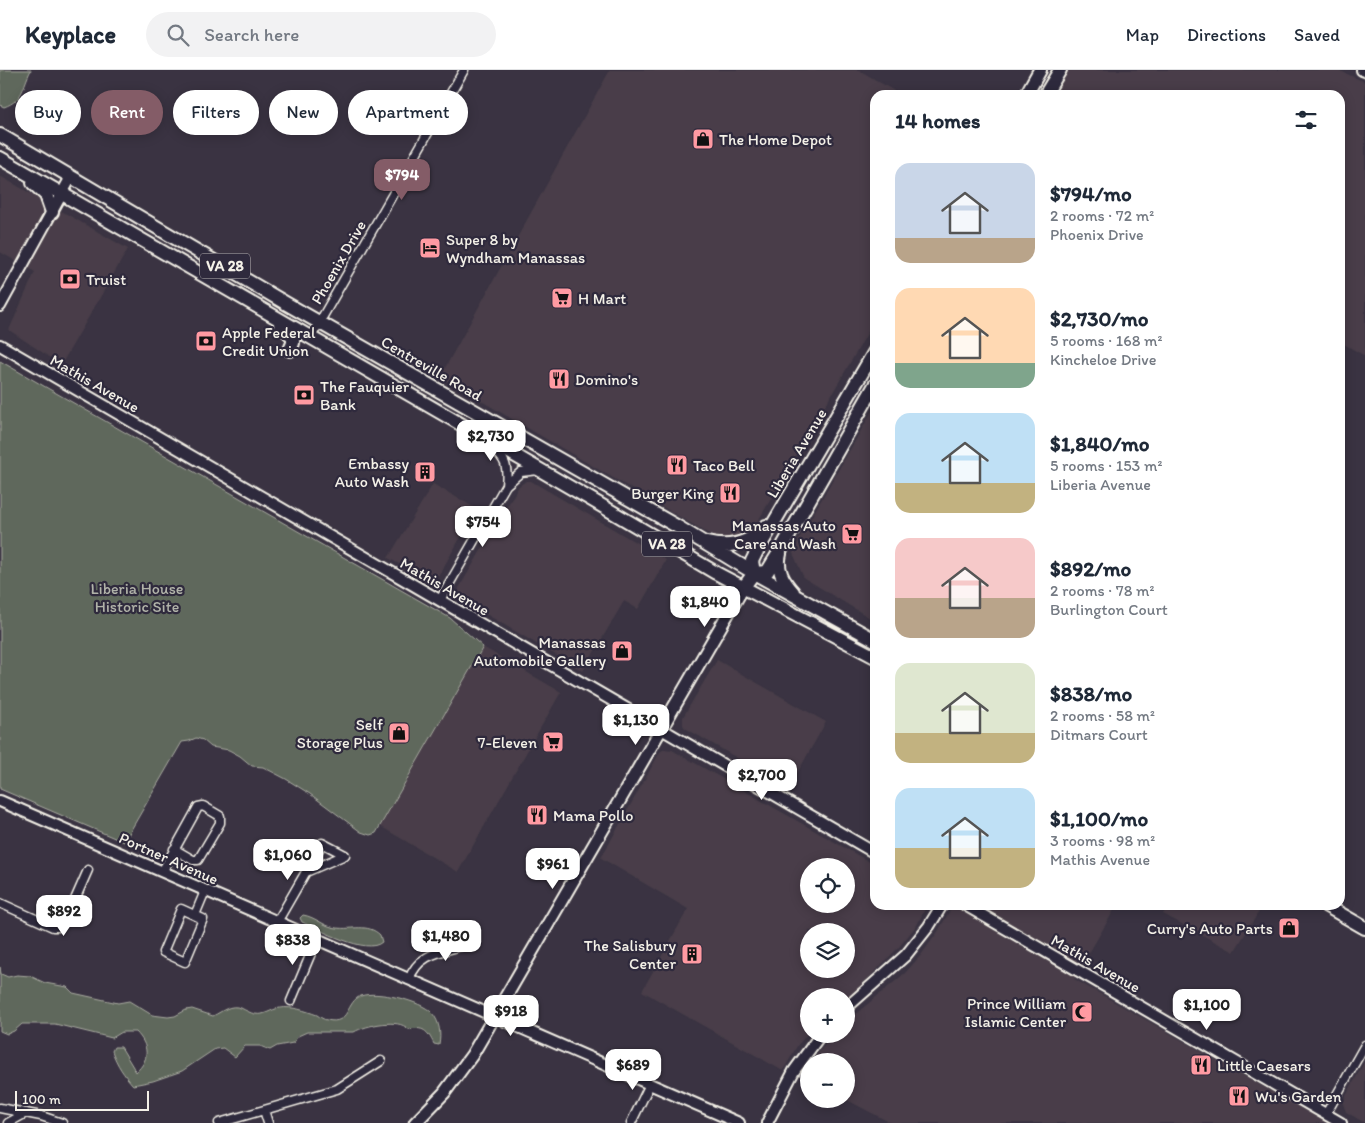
<!DOCTYPE html>
<html lang="en">
<head>
<meta charset="utf-8">
<style>
	body { margin:0; font-family:Itim,sans-serif; background:#f2f2f3; color:#1f2937; height:100vh; display:flex; flex-direction:column; font-size:19px; white-space:nowrap }
	* { box-sizing:border-box; margin:0 }
	p { font-size:16px; color:#747a83 }
	.icon { flex:none; width:28px; height:28px; fill:none; stroke:currentColor; stroke-width:2; stroke-linecap:round; stroke-linejoin:round }
	.map { position:relative; flex:1; overflow:hidden }
	.side { position:absolute; left:870px; top:20px; width:475px; height:820px; display:flex; flex-direction:column; background:#fff; border-radius:15px; box-shadow:0 2px 12px #0003 }
	.side>* { flex:none }
	.banner { position:absolute; left:15px; top:20px; width:475px; height:45px; display:flex; gap:10px }
	.fabs { position:absolute; left:800px; top:788px; display:grid; gap:10px }
	.fabs a { display:grid; place-items:center; width:55px; height:55px; border-radius:50%; background:#fff; box-shadow:0 2px 12px #0003; font-size:25px }
	.scale { position:absolute; left:15px; bottom:12px; width:134px; box-sizing:border-box; padding-left:5px; border:2px solid #f4f1e8; border-top:0; font-size:14px; line-height:18px; white-space:nowrap; color:#f4f1e8; -webkit-text-stroke:4px #2f2a3d; paint-order:stroke }
	.price { position:absolute; translate:-50% -42px; padding:0 11px; border-radius:10px; background:#fff; color:#222; font-size:16px; line-height:32px; filter:drop-shadow(0 1px 2px #0008) }
	.price::after { content:''; position:absolute; left:50%; top:30px; width:15px; height:11px; margin-left:-8px; background:inherit; clip-path:polygon(0 0,100% 0,50% 100%) }
	.price.on { background:#845c67; color:#fff }
	ul { padding:0; list-style:none }
	li { display:flex; align-items:center; gap:15px; height:125px; padding:0 25px }
	li span { display:grid; place-items:center; flex:none; width:140px; height:100px; border-radius:15px; color:#555 }
	li>.icon { margin-inline-start:auto }
	span .icon { width:60px; height:60px; fill:#fffc; stroke-width:1 }
	li b { font-size:21px }
	h2 { display:flex; justify-content:space-between; align-items:center; height:60px; padding:0 25px; font-size:21px }
	.pill { padding:0 18px; border-radius:22px; background:#fff; box-shadow:0 2px 12px #0003; font-size:18px; line-height:45px }
	.pill.on { background:#845c67; color:#fff }
	header { display:flex; align-items:center; gap:30px; box-sizing:border-box; height:70px; padding:0 25px; background:#fff; border-bottom:1px solid #e0e1e3 }
	header strong { font-size:24px }
	nav { display:flex; gap:28px; margin-inline-start:auto; font-size:18px }
	.search { width:350px; height:45px; background:#f2f2f3; display:flex; align-items:center; gap:12px; box-sizing:border-box; padding:0 18px; border-radius:28px; color:#747a83; font-size:19px }
	.map>svg:first-child { display:block }
	.built { fill:#483e48; fill-rule:evenodd }
	.green { fill:#5f685b; stroke:#aaaca2 }
	.lines { fill:none; stroke-linecap:round; stroke-linejoin:round }
	.minor-casing { stroke:#f4f1e8; stroke-width:11 }
	.tertiary-casing { stroke:#f4f1e8; stroke-width:14 }
	.secondary-casing { stroke:#f4f1e8; stroke-width:15 }
	.trunk-casing { stroke:#f4f1e8; stroke-width:16 }
	.minor { stroke:#2f2a3d; stroke-width:8 }
	.tertiary { stroke:#2f2a3d; stroke-width:10 }
	.secondary { stroke:#2f2a3d; stroke-width:11 }
	.trunk { stroke:#2f2a3d; stroke-width:12 }
	.labels { text-anchor:middle; stroke-width:4.5; stroke-linejoin:round; paint-order:stroke }
	.shield { fill:#2f2a3d; stroke:#b9b5b5; stroke-width:1 }
	.shield-label { font-size:15px; font-weight:bold; fill:#f4f1e8 }
	.poi-label { font-size:16px; fill:#f4f1e8; stroke:#2f2a3d; text-anchor:start }
	.street-label { font-size:16px; fill:#f4f1e8; stroke:#2f2a3d }
	.park-label { font-size:16px; fill:#b1b3a9; stroke:#2f2a3d }
</style>
</head>
<body>
<header>
<strong>Keyplace</strong>
<div class="search"><svg class="icon" aria-label="search" viewBox="0 0 24 24"><circle cx="10" cy="10" r="6"/><path d="M15 15l6 6"/></svg>Search here</div>
<nav><a>Map</a><a>Directions</a><a>Saved</a></nav>
</header>
<div class="map">
<svg width="1365" height="1053" viewBox="0 0 1365 1053">
	<rect width="100%" height="100%" fill="#3a3342"/>
	<filter id="ink" filterUnits="userSpaceOnUse"><feTurbulence type="fractalNoise" baseFrequency=".02" numOctaves="2"/><feDisplacementMap in="SourceGraphic" scale="10" xChannelSelector="R" yChannelSelector="G"/><feConvolveMatrix kernelMatrix="1 2 1 2 8 2 1 2 1" color-interpolation-filters="sRGB"/></filter>
	<g filter="url(#ink)">
		<!-- built -->
		<path class="built" d="M 610,0 L 859,0 L 901,25 L 875,25 L 875,250 L 754,458 L 745,464 L 736,467 L 716,468 L 440,307 Z
			M 1066,0 L 1338,0 L 1365,12 L 1365,286 L 1340,272 L 1340,25 L 1052,25 Z
			M 0,106 L 128,179 L 61,295 L 9,260 L 35,202 L 0,182 Z
			M 875,336 L 875,551 L 804,508 L 792,481 Z
			M 526,411 L 531,411 L 666,490 L 638,539 L 624,531 L 583,601 L 462,530 L 459,524 L 459,518 L 519,416 Z
			M 433,414 L 477,439 L 439,505 L 434,509 L 429,510 L 388,488 Z
			M 483,577 L 561,622 L 458,802 L 380,756 Z
			M 717,590 L 826,652 L 787,721 L 758,700 L 685,658 L 683,655 L 683,647 Z
			M 664,679 L 672,680 L 875,795 L 875,835 L 927,835 L 917,855 L 899,877 L 854,923 L 846,927 L 809,926 L 809,962 L 797,976 L 783,1001 L 642,921 L 688,839 L 601,788 L 660,682 ZM 809,796 L 846,796 L 846,834 L 809,834 ZM 809,861 L 846,861 L 846,899 L 809,899 Z
			M 953,835 L 1117,835 L 1074,909 L 1328,1053 L 891,1053 L 845,1029 L 846,991 L 811,991 L 834,964 L 846,964 L 846,952 L 905,903 L 921,885 L 937,863 Z
			M 1169,835 L 1263,835 L 1234,882 L 1163,844 Z
			M 1365,991 L 1365,1053 L 1346,1042 L 1343,1034 L 1346,1026 Z"/>
		<!-- green -->
		<path class="green" d="M 0,0 L 31,0 C 22,17 24,30 4,37 L 0,35 Z
			M 0,291 L 450,548 L 483,577 L 376,763 L 370,765 L 361,762 L 310,724 L 286,709 L 263,697 L 252,696 L 240,686 L 229,680 L 211,677 L 203,670 L 196,668 L 189,671 L 182,672 L 124,772 L 0,719 Z
			M 303,845 C 316,847 324,857 337,858 C 352,860 368,853 380,865 L 382,872 C 367,886 319,859 302,852 L 300,848 Z
			M 0,897 L 1,904 L 8,907 L 17,905 L 30,906 L 45,913 L 67,917 L 73,923 L 118,933 L 129,931 L 152,945 L 168,947 L 175,946 L 186,940 L 192,939 L 213,946 C 223,941 230,934 241,938 C 245,940 250,943 255,944 C 265,946 271,939 280,938 C 292,936 306,941 317,945 C 320,947 324,950 327,950 C 350,956 346,931 361,926 C 376,920 422,931 432,943 C 440,952 441,964 439,975 L 434,974 C 427,960 424,957 408,959 C 399,948 366,955 354,962 L 307,962 L 298,966 L 293,973 L 277,976 L 270,980 L 260,976 L 245,976 L 235,987 L 223,978 L 215,979 L 182,1001 L 153,1011 L 133,1015 C 124,1005 117,995 112,981 L 114,977 L 121,977 L 136,1002 C 150,990 149,975 136,962 L 122,962 L 112,968 L 55,954 L 22,954 L 14,961 L 7,964 L 0,961 Z"/>
		<g class="lines">
			<!-- minor casing -->
			<g class="minor-casing">
				<path id="minor" d="M 311,267 L 464,0
					M 492,377 C 506,390 508,396 506,415
					M 440,530 L 506,415 L 521,402 L 538,400
					M 162,802 L 197,739 L 198,737 L 203,736 L 220,746 L 220,753 L 198,790 L 193,790 L 174,779
					M 0,833 L 53,857 L 58,857 L 66,850 L 88,800
					M 181,839 L 203,849 L 185,892 L 163,882 Z
					M 195,845 L 205,821
					M 277,852 L 322,774 L 322,773 L 345,785 L 306,802
					M 409,910 C 417,885 439,882 461,876
					M 291,931 L 317,869
					M 0,1038 L 41,1046 L 62,1053
					M 264,1040 L 268,1053
					M 1326,1044 L 1365,975
					M 8,1053 L 26,1043
					M 219,1053 L 337,1019 L 381,991
					M 631,1053 L 650,1014"/>
			</g>
			<!-- tertiary casing -->
			<g class="tertiary-casing">
				<path id="tertiary" d="M 1362,0 L 1365,1
					M 0,236 L 71,107
					M 0,275 L 875,783
					M 0,731 L 739,1053
					M 965,835 L 1341,1053
					M 846,938 L 906,885 L 929,856 L 942,835
					M 767,1053 L 794,1001 L 821,964"/>
			</g>
			<!-- secondary casing -->
			<g class="secondary-casing">
				<path id="secondary" d="M 415,1053 L 444,1023 L 472,985 L 743,518"/>
			</g>
			<!-- trunk casing -->
			<g class="trunk-casing">
				<path id="trunk" d="M 1026,25 L 1040,0
					M 1045,25 L 1060,0
					M 0,65 L 287,234 L 678,457 L 754,503 L 875,570
					M 0,88 L 592,430 L 716,503 L 875,587
					M 33,113 L 46,125 L 52,142
					M 280,254 L 293,267 L 293,273 L 290,280
					M 707,473 C 731,479 750,473 766,456
					M 780,484 C 776,499 783,511 793,522
					M 754,503 L 767,502 L 780,481 L 875,315
					M 743,518 L 754,503 L 752,491 L 756,483 L 875,281
					M 1325,835 L 1365,858"/>
			</g>
			<!-- minor -->
			<use href="#minor" class="minor"/>
			<!-- tertiary -->
			<use href="#tertiary" class="tertiary"/>
			<!-- secondary -->
			<use href="#secondary" class="secondary"/>
			<!-- trunk -->
			<use href="#trunk" class="trunk"/>
		</g>
	</g>
	<!-- icons -->
	<defs>
		<g id="shop-square" transform="scale(1.125)"><rect x="-9" y="-9" width="18" height="18" rx="4" fill="#ff9aa2" stroke="#2f2a3d"/><path d="M-5-2.5h2.3a2.7 3.5 0 0 1 5.4 0H5L5.5 6h-11ZM-1.5-2.5h3a1.5 2.3 0 0 0-3 0Z" fill="#111"/></g>
		<g id="hotel-square" transform="scale(1.125)"><rect x="-9" y="-9" width="18" height="18" rx="4" fill="#ff9aa2" stroke="#2f2a3d"/><path d="M-6-4.5h1.5V1H6V5H4.5V3h-9V5H-6ZM-4 0a1.8 1.8 0 1 1 3.6 0ZM.5 0V-2.5h3Q6-2.5 6 0Z" fill="#111"/></g>
		<g id="bank-square" transform="scale(1.125)"><rect x="-9" y="-9" width="18" height="18" rx="4" fill="#ff9aa2" stroke="#2f2a3d"/><path d="M-6-4H6V4H-6ZM0-2.3a2.3 2.3 0 1 0 0 4.6a2.3 2.3 0 1 0 0-4.6Z" fill="#111"/></g>
		<g id="supermarket-square" transform="scale(1.125)"><rect x="-9" y="-9" width="18" height="18" rx="4" fill="#ff9aa2" stroke="#2f2a3d"/><path d="M-6-5.5h2.5l.6 2H6L4.5 2H-2.5L-4.4-4H-6ZM-1.5 3.2a1.3 1.3 0 1 0 .1 0ZM3 3.2a1.3 1.3 0 1 0 .1 0Z" fill="#111"/></g>
		<g id="restaurant-square" transform="scale(1.125)"><rect x="-9" y="-9" width="18" height="18" rx="4" fill="#ff9aa2" stroke="#2f2a3d"/><path d="M-5-6h1v4h1v-4h1v4h1v-4h1v5L-1.5 .5V6h-2V.5L-5-1ZM5-6V6H3V1.5H1.5Q1.5-4 5-6Z" fill="#111"/></g>
		<g id="building-square" transform="scale(1.125)"><rect x="-9" y="-9" width="18" height="18" rx="4" fill="#ff9aa2" stroke="#2f2a3d"/><path d="M-4-6H4V6H1V3H-1V6H-4ZM-2.5-4.3h1.7v1.8h-1.7ZM.8-4.3h1.7v1.8H.8ZM-2.5-1h1.7V.8h-1.7ZM.8-1h1.7V.8H.8Z" fill="#111"/></g>
		<g id="mosque-square" transform="scale(1.125)"><rect x="-9" y="-9" width="18" height="18" rx="4" fill="#ff9aa2" stroke="#2f2a3d"/><path d="M3.5-4.9A6 6 0 1 0 3.5 4.9A5 5 0 1 1 3.5-4.9Z" fill="#111"/></g>
	</defs>
	<g fill-rule="evenodd">
		<use href="#shop-square" x="703" y="69"/>
		<use href="#hotel-square" x="430" y="178"/>
		<use href="#bank-square" x="70" y="209"/>
		<use href="#supermarket-square" x="562" y="228"/>
		<use href="#bank-square" x="206" y="271"/>
		<use href="#restaurant-square" x="559" y="309"/>
		<use href="#bank-square" x="304" y="325"/>
		<use href="#restaurant-square" x="677" y="395"/>
		<use href="#building-square" x="425" y="402"/>
		<use href="#restaurant-square" x="730" y="423"/>
		<use href="#supermarket-square" x="852" y="464"/>
		<use href="#shop-square" x="622" y="581"/>
		<use href="#shop-square" x="399" y="663"/>
		<use href="#supermarket-square" x="553" y="672"/>
		<use href="#restaurant-square" x="537" y="745"/>
		<use href="#shop-square" x="1289" y="858"/>
		<use href="#building-square" x="692" y="884"/>
		<use href="#mosque-square" x="1082" y="942"/>
		<use href="#restaurant-square" x="1201" y="995"/>
		<use href="#restaurant-square" x="1239" y="1026"/>
	</g>
	<g class="labels">
		<!-- shield labels -->
		<g class="shield">
			<rect x="200" y="183.5" width="50" height="25" rx="4"/>
			<rect x="642" y="461.5" width="50" height="25" rx="4"/>
		</g>
		<g class="shield-label">
			<text x="225" y="201">VA 28</text>
			<text x="667" y="479">VA 28</text>
		</g>
		<!-- poi labels -->
		<g class="poi-label">
			<text x="719" y="75">The Home Depot</text>
			<text x="446" y="175">Super 8 by<tspan x="446" dy="18">Wyndham Manassas</tspan></text>
			<text x="86" y="215">Truist</text>
			<text x="578" y="234">H Mart</text>
			<text x="222" y="268">Apple Federal<tspan x="222" dy="18">Credit Union</tspan></text>
			<text x="575" y="315">Domino's</text>
			<text x="320" y="322">The Fauquier<tspan x="320" dy="18">Bank</tspan></text>
			<text x="409" y="399" text-anchor="end">Embassy<tspan x="409" dy="18">Auto Wash</tspan></text>
			<text x="693" y="401">Taco Bell</text>
			<text x="714" y="429" text-anchor="end">Burger King</text>
			<text x="836" y="461" text-anchor="end">Manassas Auto<tspan x="836" dy="18">Care and Wash</tspan></text>
			<text x="606" y="578" text-anchor="end">Manassas<tspan x="606" dy="18">Automobile Gallery</tspan></text>
			<text x="383" y="660" text-anchor="end">Self<tspan x="383" dy="18">Storage Plus</tspan></text>
			<text x="537" y="678" text-anchor="end">7-Eleven</text>
			<text x="553" y="751">Mama Pollo</text>
			<text x="1273" y="864" text-anchor="end">Curry's Auto Parts</text>
			<text x="676" y="881" text-anchor="end">The Salisbury<tspan x="676" dy="18">Center</tspan></text>
			<text x="1066" y="939" text-anchor="end">Prince William<tspan x="1066" dy="18">Islamic Center</tspan></text>
			<text x="1217" y="1001">Little Caesars</text>
			<text x="1255" y="1032">Wu's Garden</text>
		</g>
		<!-- street labels -->
		<g class="street-label">
			<text transform="translate(338 192) rotate(-60)" y="6">Phoenix Drive</text>
			<text transform="translate(432 298) rotate(30)" y="6">Centreville Road</text>
			<text transform="translate(95 313) rotate(30)" y="6">Mathis Avenue</text>
			<text transform="translate(796 383) rotate(-59)" y="6">Liberia Avenue</text>
			<text transform="translate(445 516) rotate(30)" y="6">Mathis Avenue</text>
			<text transform="translate(169 788) rotate(24)" y="6">Portner Avenue</text>
			<text transform="translate(1096 893) rotate(30)" y="6">Mathis Avenue</text>
		</g>
		<!-- park labels -->
		<g class="park-label">
			<text x="137" y="524">Liberia House<tspan x="137" dy="18">Historic Site</tspan></text>
		</g>
	</g>
</svg>
<div class="fabs">
<a><svg class="icon" aria-label="locate" viewBox="0 0 24 24"><circle cx="12" cy="12" r="6"/><path d="M12 2v4M12 18v4M2 12h4M18 12h4"/></svg></a>
<a><svg class="icon" aria-label="layers" viewBox="0 0 24 24"><path d="M12 4l9 5-9 5-9-5zM3 14l9 5 9-5"/></svg></a>
<a>+</a>
<a>−</a>
</div>
<div class="scale">100 m</div>
<b class="price on" style="left:402px;top:131px">$794</b>
<b class="price" style="left:491px;top:392px">$2,730</b>
<b class="price" style="left:483px;top:478px">$754</b>
<b class="price" style="left:705px;top:558px">$1,840</b>
<b class="price" style="left:636px;top:676px">$1,130</b>
<b class="price" style="left:762px;top:731px">$2,700</b>
<b class="price" style="left:288px;top:811px">$1,060</b>
<b class="price" style="left:553px;top:820px">$961</b>
<b class="price" style="left:64px;top:867px">$892</b>
<b class="price" style="left:446px;top:892px">$1,480</b>
<b class="price" style="left:293px;top:896px">$838</b>
<b class="price" style="left:1207px;top:961px">$1,100</b>
<b class="price" style="left:511px;top:967px">$918</b>
<b class="price" style="left:633px;top:1021px">$689</b>
<div class="banner">
<a class="pill">Buy</a>
<a class="pill on">Rent</a>
<a class="pill">Filters</a>
<a class="pill">New</a>
<a class="pill">Apartment</a>
</div>
<section class="side">
<h2>14 homes<svg class="icon" aria-label="filters" viewBox="0 0 24 24"><path d="M4 7h16M4 17h16"/><circle cx="9" cy="7" r="2"/><circle cx="15" cy="17" r="2"/></svg></h2>
<ul>
<li><span style="background:linear-gradient(#c9d6e8 75%,#b9a48a 0)"><svg class="icon" aria-label="home" viewBox="0 0 24 24"><path d="M3 11l9-7 9 7M6 9v11h12V9"/></svg></span><div><b>$794/mo</b><p>2 rooms · 72 m²</p><p>Phoenix Drive</p></div></li>
<li><span style="background:linear-gradient(#ffd9b3 75%,#7fa58c 0)"><svg class="icon" aria-label="home" viewBox="0 0 24 24"><path d="M3 11l9-7 9 7M6 9v11h12V9"/></svg></span><div><b>$2,730/mo</b><p>5 rooms · 168 m²</p><p>Kincheloe Drive</p></div></li>
<li><span style="background:linear-gradient(#bfe0f5 70%,#c2b280 0)"><svg class="icon" aria-label="home" viewBox="0 0 24 24"><path d="M3 11l9-7 9 7M6 9v11h12V9"/></svg></span><div><b>$1,840/mo</b><p>5 rooms · 153 m²</p><p>Liberia Avenue</p></div></li>
<li><span style="background:linear-gradient(#f6c9c9 60%,#b9a48a 0)"><svg class="icon" aria-label="home" viewBox="0 0 24 24"><path d="M3 11l9-7 9 7M6 9v11h12V9"/></svg></span><div><b>$892/mo</b><p>2 rooms · 78 m²</p><p>Burlington Court</p></div></li>
<li><span style="background:linear-gradient(#dfe7d0 70%,#c2b280 0)"><svg class="icon" aria-label="home" viewBox="0 0 24 24"><path d="M3 11l9-7 9 7M6 9v11h12V9"/></svg></span><div><b>$838/mo</b><p>2 rooms · 58 m²</p><p>Ditmars Court</p></div></li>
<li><span style="background:linear-gradient(#bfe0f5 60%,#c2b280 0)"><svg class="icon" aria-label="home" viewBox="0 0 24 24"><path d="M3 11l9-7 9 7M6 9v11h12V9"/></svg></span><div><b>$1,100/mo</b><p>3 rooms · 98 m²</p><p>Mathis Avenue</p></div></li>
</ul>
</section>
</div>
</body>
</html>
